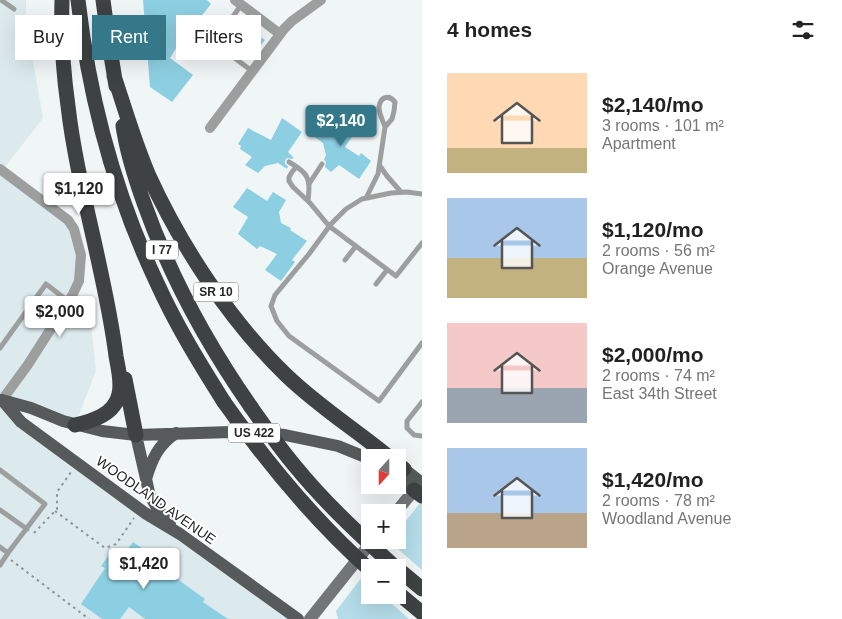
<!DOCTYPE html>
<html lang="en">
<head>
<meta charset="utf-8">
<style>
	body { margin:0; font-family:Arial,sans-serif; background:#f6f6f6; color:#222; height:100vh; display:flex; flex-direction:column; font-size:19px; white-space:nowrap }
	* { box-sizing:border-box; margin:0 }
	p { font-size:16px; color:#767676 }
	.icon { flex:none; width:28px; height:28px; fill:none; stroke:currentColor; stroke-width:2; stroke-linecap:round; stroke-linejoin:round }
	.map { position:relative; flex:1; overflow:hidden }
	.details { display:flex; flex-direction:column; background:#fff; width:420px }
	.details>* { flex:none }
	.top-card { position:absolute; left:15px; top:15px; width:331px; height:45px; display:flex; gap:10px }
	.needle { width:32px; rotate:201deg }
	.tools { position:absolute; left:361px; top:449px; display:grid; gap:10px }
	.tools a { display:grid; place-items:center; width:45px; height:45px; border-radius:0px; background:#fff; box-shadow:0 5px 20px #0002; font-size:25px }
	.price { position:absolute; translate:-50% -42px; padding:0 11px; border-radius:5px; background:#fff; color:#222; font-size:16px; line-height:32px; filter:drop-shadow(0 1px 2px #0008) }
	.price::after { content:''; position:absolute; left:50%; top:30px; width:15px; height:11px; margin-left:-8px; background:inherit; clip-path:polygon(0 0,100% 0,50% 100%) }
	.price.on { background:#357889; color:#fff }
	ul { padding:0; list-style:none }
	li { display:flex; align-items:center; gap:15px; height:125px; padding:0 25px }
	li span { display:grid; place-items:center; flex:none; width:140px; height:100px; border-radius:0px; color:#555 }
	li>.icon { margin-inline-start:auto }
	span .icon { width:60px; height:60px; fill:#fffc; stroke-width:1 }
	li b { font-size:21px }
	h2 { display:flex; justify-content:space-between; align-items:center; height:60px; padding:0 25px; font-size:21px }
	.tag { padding:0 18px; border-radius:0px; background:#fff; box-shadow:0 5px 20px #0002; font-size:18px; line-height:45px }
	.tag.on { background:#357889; color:#fff }
	main { display:flex; flex:1; min-height:0 }
	.map>svg:first-child { display:block }
	.built { fill:#dceaee }
	.green { fill:#b4dde9 }
	.building { fill:#8dcfe2 }
	.lines { fill:none; stroke-linecap:round; stroke-linejoin:round }
	.path { stroke:#8f9293; stroke-width:2; stroke-dasharray:2.5 4; stroke-linecap:butt }
	.lane { stroke:#9d9f9f; stroke-width:5 }
	.street { stroke:#9d9f9f; stroke-width:10 }
	.secondary { stroke:#737677; stroke-width:12 }
	.primary { stroke:#565a5b; stroke-width:12 }
	.highway { stroke:#3e4243; stroke-width:15 }
	.highway-bridge { stroke:#3e4243; stroke-width:15 }
	.labels { text-anchor:middle; stroke-width:4; stroke-linejoin:round; paint-order:stroke }
	.shield { fill:#fff; stroke:#676868; stroke-width:1 }
	.shield-label { font-size:12px; font-weight:bold; fill:#262828 }
	.street-label { font-size:14px; fill:#262828; stroke:#fff }
</style>
</head>
<body>
<main>
<div class="map">
<svg width="422" height="619" viewBox="0 0 422 619">
	<rect width="100%" height="100%" fill="#f0f5f6"/>
	<!-- built -->
	<path class="built" d="M 0,0 L 26,0 L 26,20 L 43,118 L 2,171 L 68,220 L 81,255 L 71,298 L 90,313 L 96,371 L 75,425 L 3,400 L 21,422 L 298,619 L 0,619 Z"/>
	<!-- green -->
	<path class="green" d="M 420,503 L 422,503 L 422,570 L 389,541 L 390,540 L 398,540 L 398,531 Z
		M 362,577 L 370,584 L 370,595 L 382,595 L 409,619 L 338,619 L 336,611 Z"/>
	<!-- building -->
	<path class="building" d="M 143,0 L 207,0 L 211,4 L 187,34 L 203,46 L 197,54 L 180,42 L 170,58 L 193,75 L 172,102 L 150,87 Z
		M 237,20 L 265,40 L 252,56 L 225,36 Z
		M 343,114 L 360,126 L 345,147 L 359,156 L 361,153 L 371,161 L 359,179 L 339,165 L 331,172 L 325,167 L 326,162 L 324,160 L 326,155 L 323,143 L 312,135 L 321,122 L 332,129 Z
		M 282,118 L 302,132 L 288,152 L 294,158 L 292,159 L 287,158 L 285,160 L 285,164 L 288,166 L 287,169 L 278,163 L 265,166 L 258,173 L 245,165 L 252,157 L 240,149 L 241,146 L 238,144 L 248,128 L 271,140 Z
		M 247,188 L 267,201 L 273,192 L 286,200 L 279,212 L 281,223 L 291,228 L 290,230 L 307,241 L 292,260 L 295,262 L 281,281 L 265,270 L 277,254 L 260,246 L 257,249 L 238,234 L 248,217 L 233,207 Z
		M 133,542 L 155,557 L 158,558 L 169,573 L 205,599 L 203,602 L 228,619 L 145,619 L 129,607 L 120,619 L 102,619 L 81,604 L 105,568 L 101,566 L 114,548 L 124,554 Z"/>
	<g class="lines">
		<!-- path -->
		<path class="path" d="M 55,511 L 105,548 L 116,544 L 134,518
			M 34,533 L 57,509 L 57,492 L 71,472
			M 11,560 L 89,619"/>
		<!-- lane -->
		<path class="lane" d="M 1,0 L 14,9
			M 241,5 L 216,41 L 217,45 L 252,71
			M 289,162 C 294,165 299,168 303,172 C 311,179 309,192 308,201
			M 380,166 L 387,176 L 401,192
			M 296,167 L 292,172 L 289,177 L 289,181 L 293,187 L 310,203 L 329,226 L 396,276 L 422,243
			M 309,184 L 322,164
			M 422,194 L 407,192 L 391,193 L 362,199 L 346,209 L 331,224 L 309,254 L 275,295 L 271,306 L 277,321 L 289,336 L 379,401 L 422,343
			M 366,198 L 378,174 L 385,127 L 392,119 L 394,111 L 395,102 C 389,94 380,97 379,107 C 379,114 383,121 385,127
			M 345,260 L 356,246
			M 376,284 L 387,270
			M 0,348 L 46,284 L 68,301
			M 422,402 L 407,421 L 407,428 L 414,435 L 422,436
			M 0,470 L 45,504 L 8,553
			M 0,510 L 27,529
			M 0,547 L 8,553 L 0,565"/>
		<!-- street -->
		<path class="street" d="M 235,0 L 280,34
			M 210,128 L 284,29 L 292,21 L 321,0
			M 0,169 L 68,220 L 74,229 L 81,255 L 79,281 L 72,296 L 27,366 L 2,400"/>
		<!-- secondary -->
		<path class="secondary" d="M 396,512 L 420,483
			M 310,619 L 373,540"/>
		<!-- primary -->
		<path class="primary" d="M 2,400 L 31,408 L 63,421 L 102,431 L 136,435 L 231,432 L 264,433 L 285,435 L 338,446 L 370,459
			M 2,400 L 21,422 L 145,513 L 180,534 L 298,619
			M 136,435 L 149,492 C 153,504 161,514 170,524
			M 398,467 L 404,469 L 422,483
			M 146,479 C 152,459 158,445 176,433
			M 398,479 L 414,490"/>
		<!-- highway -->
		<path class="highway" d="M 62,0 C 61,35 63,71 68,106 C 74,158 87,208 98,259 C 105,291 112,324 116,356 C 118,368 122,382 119,394 C 115,414 93,421 75,425
			M 78,0 C 89,98 115,194 157,283 C 176,325 200,364 224,402
			M 103,0 L 108,37 L 116,86
			M 114,76 C 125,109 135,144 149,176 C 181,246 230,321 286,375 C 318,406 356,430 390,458
			M 123,126 C 127,153 135,178 144,203 C 170,276 207,344 251,407
			M 125,379 L 136,435
			M 398,464 L 404,469
			M 414,490 L 422,496
			M 398,569 L 422,589
			M 398,593 L 422,613"/>
		<!-- highway-bridge -->
		<path class="highway-bridge" d="M 224,402 C 267,463 314,520 370,570
			M 251,407 C 265,427 279,447 295,466 C 325,503 361,536 396,568"/>
	</g>
	<g class="labels">
		<!-- shield labels -->
		<g class="shield">
			<rect x="146" y="240.5" width="32" height="19" rx="4"/>
			<rect x="193.5" y="282.5" width="45" height="19" rx="4"/>
			<rect x="228" y="423.5" width="52" height="19" rx="4"/>
		</g>
		<g class="shield-label">
			<text x="162" y="254">I 77</text>
			<text x="216" y="296">SR 10</text>
			<text x="254" y="437">US 422</text>
		</g>
		<!-- street labels -->
		<g class="street-label">
			<text transform="translate(156 500) rotate(35)" y="5">WOODLAND AVENUE</text>
		</g>
	</g>
</svg>
<div class="tools">
<a><svg class="needle" viewBox="-14 -14 28 28"><path d="M0-13l5 13h-10z" fill="#e53935"/><path d="M0 13l5-13h-10z" fill="#767676"/></svg></a>
<a>+</a>
<a>−</a>
</div>
<b class="price on" style="left:341px;top:147px">$2,140</b>
<b class="price" style="left:79px;top:215px">$1,120</b>
<b class="price" style="left:60px;top:338px">$2,000</b>
<b class="price" style="left:144px;top:590px">$1,420</b>
<div class="top-card">
<a class="tag">Buy</a>
<a class="tag on">Rent</a>
<a class="tag">Filters</a>
</div>
</div>
<section class="details">
<h2>4 homes<svg class="icon" aria-label="filters" viewBox="0 0 24 24"><path d="M4 7h16M4 17h16"/><circle cx="9" cy="7" r="2"/><circle cx="15" cy="17" r="2"/></svg></h2>
<ul>
<li><span style="background:linear-gradient(#ffd9b3 75%,#c2b280 0)"><svg class="icon" aria-label="home" viewBox="0 0 24 24"><path d="M3 11l9-7 9 7M6 9v11h12V9"/></svg></span><div><b>$2,140/mo</b><p>3 rooms · 101 m²</p><p>Apartment</p></div></li>
<li><span style="background:linear-gradient(#a9c7e8 60%,#c2b280 0)"><svg class="icon" aria-label="home" viewBox="0 0 24 24"><path d="M3 11l9-7 9 7M6 9v11h12V9"/></svg></span><div><b>$1,120/mo</b><p>2 rooms · 56 m²</p><p>Orange Avenue</p></div></li>
<li><span style="background:linear-gradient(#f6c9c9 65%,#9aa5b1 0)"><svg class="icon" aria-label="home" viewBox="0 0 24 24"><path d="M3 11l9-7 9 7M6 9v11h12V9"/></svg></span><div><b>$2,000/mo</b><p>2 rooms · 74 m²</p><p>East 34th Street</p></div></li>
<li><span style="background:linear-gradient(#a9c7e8 65%,#b9a48a 0)"><svg class="icon" aria-label="home" viewBox="0 0 24 24"><path d="M3 11l9-7 9 7M6 9v11h12V9"/></svg></span><div><b>$1,420/mo</b><p>2 rooms · 78 m²</p><p>Woodland Avenue</p></div></li>
</ul>
</section>
</main>
</body>
</html>
